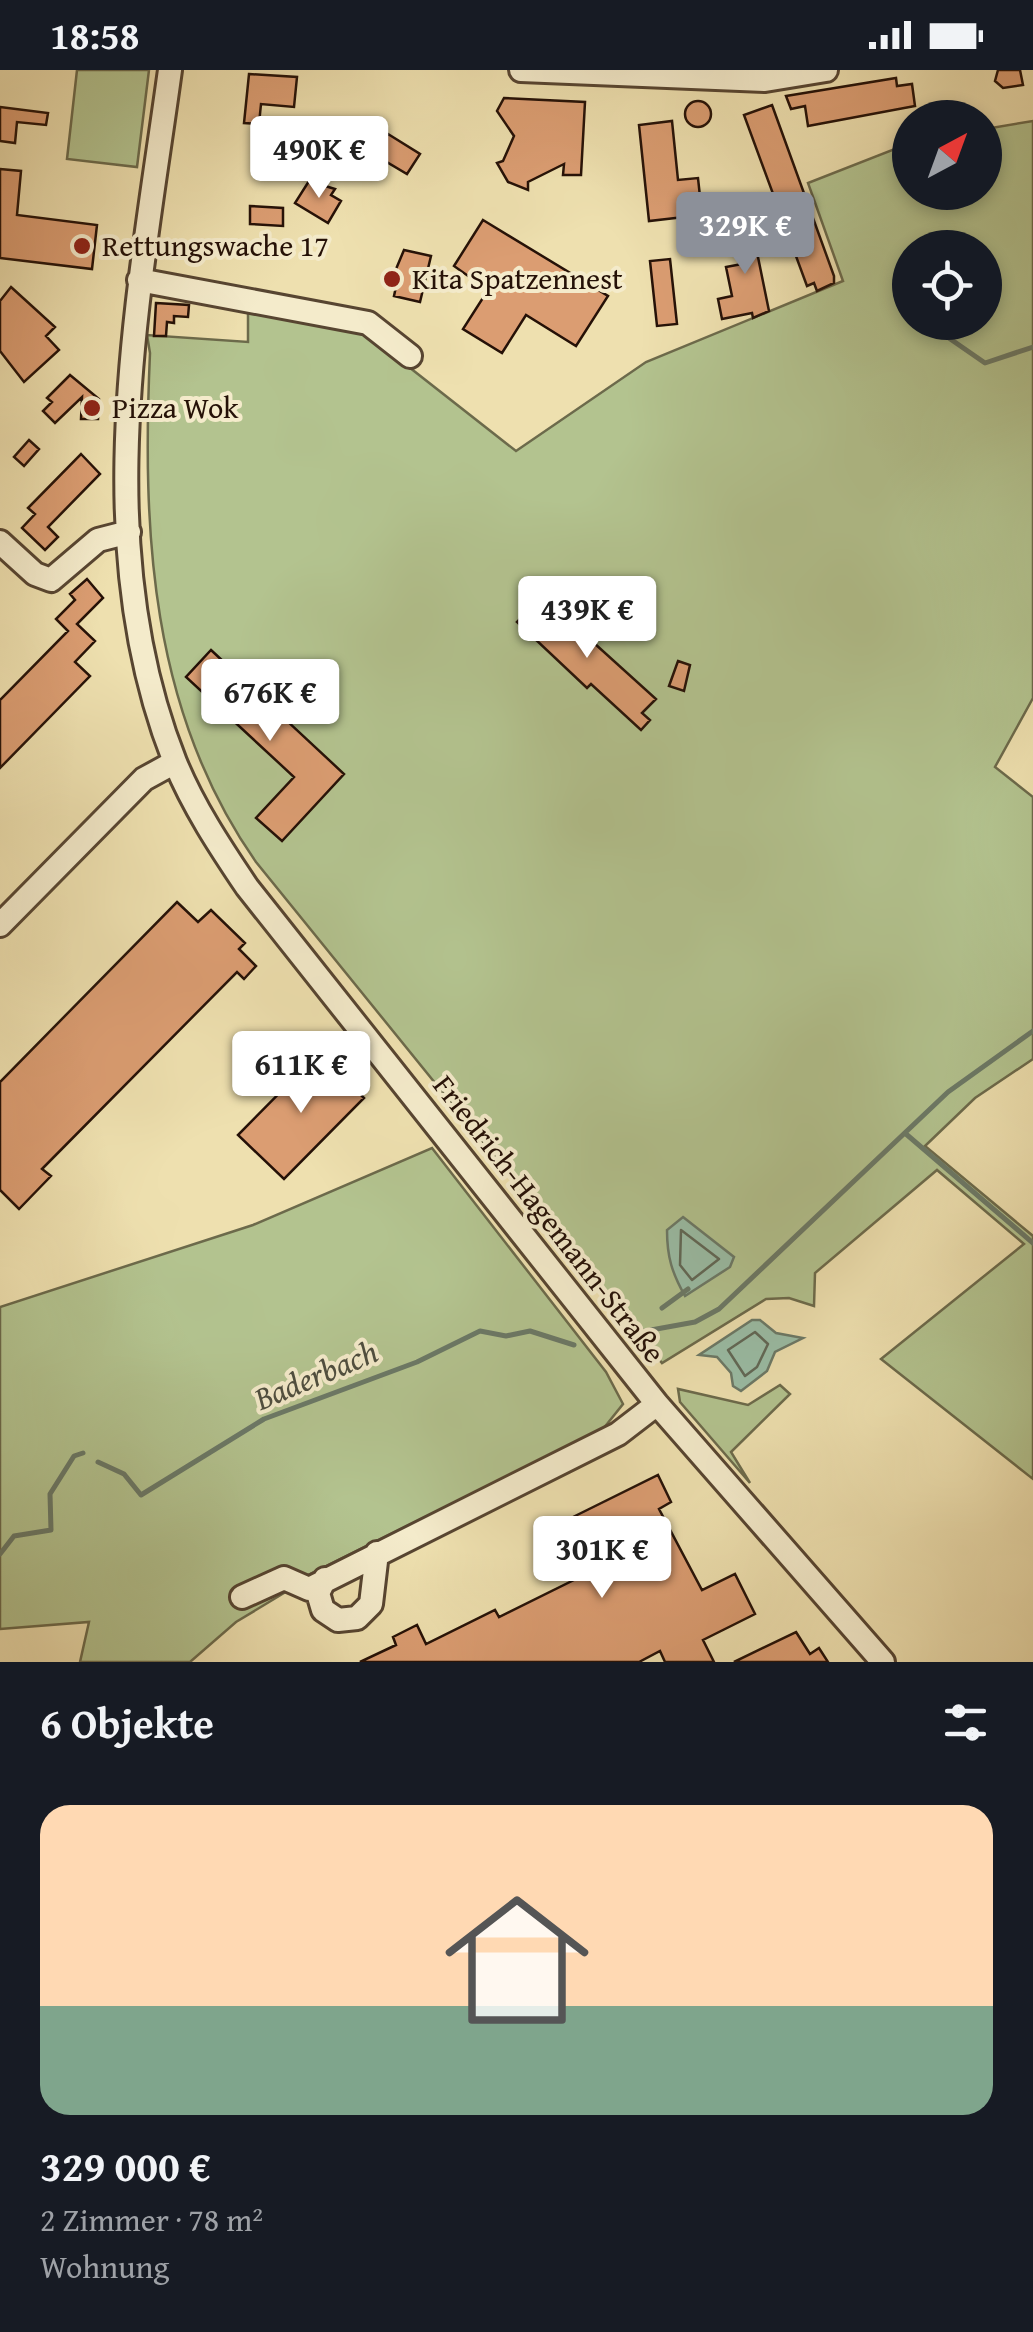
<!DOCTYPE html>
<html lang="de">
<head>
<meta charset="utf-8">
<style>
	body { margin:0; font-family:"Gentium Book Plus",serif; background:#20242c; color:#f1f3f6; height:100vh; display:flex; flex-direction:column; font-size:38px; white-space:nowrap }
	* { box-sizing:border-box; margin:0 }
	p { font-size:32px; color:#9ea1a6 }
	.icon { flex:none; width:55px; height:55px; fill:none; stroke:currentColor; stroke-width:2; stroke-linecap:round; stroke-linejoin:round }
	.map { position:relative; height:1592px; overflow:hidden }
	.sheet { display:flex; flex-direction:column; background:#171b24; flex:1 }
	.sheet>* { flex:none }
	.needle { width:65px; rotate:41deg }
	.fabs { position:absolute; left:892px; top:30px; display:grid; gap:20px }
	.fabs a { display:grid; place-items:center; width:110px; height:110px; border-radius:50%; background:#171b24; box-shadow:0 5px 15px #0003; font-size:50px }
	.price { position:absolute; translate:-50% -85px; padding:0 22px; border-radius:10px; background:#fff; color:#222; font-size:32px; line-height:65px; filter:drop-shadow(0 2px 5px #0008) }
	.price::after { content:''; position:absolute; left:50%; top:60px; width:30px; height:22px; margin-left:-15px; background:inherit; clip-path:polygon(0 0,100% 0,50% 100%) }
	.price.active { background:#8c9099; color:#fff }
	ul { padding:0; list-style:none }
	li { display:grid; align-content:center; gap:20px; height:530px; padding:0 40px }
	li span { display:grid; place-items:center; height:310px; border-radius:30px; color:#555 }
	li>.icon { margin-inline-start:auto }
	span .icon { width:180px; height:180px; fill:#fffc; stroke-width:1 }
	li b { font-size:42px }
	h2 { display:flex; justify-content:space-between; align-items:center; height:120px; padding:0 40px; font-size:42px }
	.status { display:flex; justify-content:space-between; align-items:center; height:70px; padding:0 50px; background:#171b24; direction:ltr }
	.status svg { height:28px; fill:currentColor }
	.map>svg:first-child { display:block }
	.green { fill:#b3c38f; stroke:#6c6a4b; stroke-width:2.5; fill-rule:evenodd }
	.water { fill:#9abea7; stroke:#6b7967; stroke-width:2.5 }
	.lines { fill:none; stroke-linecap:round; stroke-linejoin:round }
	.shore { stroke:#606857; stroke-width:2.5 }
	.stream { stroke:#6b7967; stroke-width:5 }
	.building { fill:#db9d72; stroke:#251107; stroke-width:2.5 }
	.minor-casing { stroke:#574531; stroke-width:28 }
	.minor { stroke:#f4ebcb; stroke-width:22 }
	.poi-dot { fill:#8f2418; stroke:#f4ebcb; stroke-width:4 }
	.labels { text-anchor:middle; stroke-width:8; stroke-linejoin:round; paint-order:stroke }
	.poi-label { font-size:30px; fill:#251107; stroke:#f4ebcb; text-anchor:start }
	.street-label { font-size:30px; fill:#251107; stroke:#f4ebcb }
	.water-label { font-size:32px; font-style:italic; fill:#4e4e3f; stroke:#f4ebcb }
</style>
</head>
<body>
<div class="status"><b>18:58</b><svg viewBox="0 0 49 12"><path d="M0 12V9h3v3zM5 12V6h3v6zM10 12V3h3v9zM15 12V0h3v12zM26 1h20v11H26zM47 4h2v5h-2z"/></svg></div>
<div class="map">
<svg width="1033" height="1592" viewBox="0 0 1033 1592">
	<rect width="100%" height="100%" fill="#eee0af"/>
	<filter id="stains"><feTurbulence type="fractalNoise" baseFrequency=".002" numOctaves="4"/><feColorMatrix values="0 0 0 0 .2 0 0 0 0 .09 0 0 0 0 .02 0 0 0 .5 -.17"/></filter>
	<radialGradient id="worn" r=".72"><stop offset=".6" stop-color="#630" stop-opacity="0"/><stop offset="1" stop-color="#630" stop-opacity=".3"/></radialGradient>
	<!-- green -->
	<path class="green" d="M 77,0 L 149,0 L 137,97 L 67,89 Z
		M 1033,51 L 1033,628 L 995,697 L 1033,727 L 1033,989 L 975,1028 L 925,1076 L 1033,1166 L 1033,1409 L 881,1289 L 1024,1174 L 937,1100 L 815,1203 L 814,1236 L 789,1228 L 766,1229 L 662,1293 L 256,792 C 150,641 142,461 150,283 L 147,265 L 248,272 L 248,239 L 363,261 L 516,381 L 646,292 L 843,211 L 808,113 L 910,73 L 910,122 L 985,122 L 985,59 ZM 910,178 L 985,178 L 985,252 L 910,252 Z
		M 432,1078 L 606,1302 L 623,1334 L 603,1359 L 286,1516 L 289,1520 L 236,1552 L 190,1592 L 80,1592 L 89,1552 L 0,1559 L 0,1237 L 253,1155 Z
		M 780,1315 L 790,1324 L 731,1382 L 750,1413 L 680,1332 L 678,1319 L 748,1335 Z"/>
	<!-- water -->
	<path class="water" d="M 683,1147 L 734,1187 L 730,1197 L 685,1226 C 672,1203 667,1187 667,1160 Z
		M 752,1250 L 760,1250 L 776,1263 L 803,1268 L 775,1282 L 767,1301 L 741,1321 L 733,1316 L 731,1303 L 717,1287 L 699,1285 Z"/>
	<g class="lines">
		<!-- shore -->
		<path class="shore" d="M 681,1160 L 719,1189 L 692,1210 L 680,1195 Z
			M 755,1262 L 768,1274 L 757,1297 L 745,1306 L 728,1280 Z"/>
		<!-- stream -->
		<path class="stream" d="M 946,266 L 985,293 L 1033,277
			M 906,1064 L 1033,1173
			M 662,1238 L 688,1219
			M 640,1262 L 695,1252 L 719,1239 L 948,1022 L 1033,961
			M 98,1392 L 124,1404 L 141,1425 L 264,1349 L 417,1292 L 480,1261 L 506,1266 L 530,1261 L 574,1275
			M 0,1484 L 14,1466 L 51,1460 L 50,1424 L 74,1386 L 83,1383"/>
	</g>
	<!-- building -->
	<path class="building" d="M 998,0 L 1020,0 L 1023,15 L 1003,18 L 995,11 Z
		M 249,4 L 297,7 L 294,37 L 261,34 L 259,54 L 244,53 Z
		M 896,8 L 897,16 L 912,14 L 915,36 L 808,56 L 805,36 L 791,39 L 786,26 Z
		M 504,28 L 585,32 L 581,105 L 563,105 L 564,94 L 528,112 L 528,120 L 508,112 L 497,93 L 503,91 L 514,66 L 497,41 Z
		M685 44a13 13 0 1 1 26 0a13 13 0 1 1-26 0Z
		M 772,35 L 834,206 L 834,213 L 817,221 L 814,213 L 807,216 L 744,45 Z
		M 0,37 L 48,43 L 46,55 L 17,52 L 15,73 L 0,71 Z
		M 672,51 L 678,110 L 698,108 L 702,145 L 649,151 L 639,55 Z
		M 388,64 L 420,84 L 407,104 L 375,85 Z
		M 0,99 L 21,101 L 17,145 L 97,155 L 92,199 L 0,188 Z
		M 309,111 L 335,119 L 331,125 L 341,131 L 328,153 L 295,133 Z
		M 250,136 L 283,138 L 283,156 L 250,154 Z
		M 749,143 L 769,241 L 753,248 L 752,243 L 722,249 L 718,229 L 732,226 L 726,197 L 742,194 L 733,149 Z
		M 483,150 L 608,226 L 576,276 L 526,245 L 502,283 L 463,259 L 488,220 L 454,196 Z
		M 404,180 L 431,186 L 420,232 L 394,226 L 397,212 L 391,211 Z
		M 670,189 L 677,254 L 657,256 L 650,191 Z
		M 11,217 L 55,257 L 46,266 L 59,280 L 24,312 L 0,281 L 0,231 Z
		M 156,233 L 189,235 L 188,247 L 174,246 L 174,253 L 167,252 L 166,266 L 154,266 Z
		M 70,305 L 99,329 L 98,349 L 81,349 L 82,327 L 55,353 L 43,341 L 52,332 L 47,328 Z
		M 29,370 L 39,379 L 24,396 L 14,387 Z
		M 81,384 L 100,404 L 48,457 L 58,467 L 45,480 L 22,458 L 35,444 L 28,438 Z
		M 87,509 L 103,528 L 77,554 L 95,571 L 75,592 L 90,606 L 0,698 L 0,630 L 68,561 L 56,549 L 75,530 L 70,524 Z
		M 542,526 L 656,629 L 642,643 L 650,650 L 641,660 L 591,614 L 587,618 L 517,552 Z
		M 211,580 L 344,704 L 282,771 L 256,748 L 294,707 L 186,607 Z
		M 678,591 L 690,595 L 684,621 L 669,616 Z
		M 177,832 L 198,852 L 211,840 L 245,873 L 239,879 L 256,896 L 244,909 L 237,902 L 42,1099 L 51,1106 L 19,1139 L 0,1120 L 0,1012 Z
		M 319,983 L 364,1028 L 284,1109 L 238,1065 Z
		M 658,1405 L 671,1432 L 659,1439 L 702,1520 L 735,1504 L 755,1544 L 703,1570 L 714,1592 L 665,1592 L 660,1581 L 639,1592 L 360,1592 L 396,1575 L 393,1567 L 417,1555 L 426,1574 L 495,1540 L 499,1547 L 596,1499 L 584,1476 L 574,1481 L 561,1453 Z
		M 796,1562 L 810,1584 L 819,1578 L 828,1592 L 734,1592 Z"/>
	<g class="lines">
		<!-- minor casing -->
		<g class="minor-casing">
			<path id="minor" d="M 170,0 C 139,226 87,472 175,692 C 193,736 220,777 247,817 L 657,1334 L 883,1592
				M 521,0 L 765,10 L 826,0
				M 139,210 L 368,253 L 410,286
				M 0,472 L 35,504 L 51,510 L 98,470 L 129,462
				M 0,855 L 144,709 L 175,692
				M 325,1509 L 318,1523 L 323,1540 L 338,1550 L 357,1548 L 371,1534 L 377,1483
				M 242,1527 L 284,1508 L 309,1519 L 618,1364 L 657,1334"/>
		</g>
		<!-- minor -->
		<use href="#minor" class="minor"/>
	</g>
	<!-- markers -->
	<g class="poi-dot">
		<circle cx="82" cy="176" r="10"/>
		<circle cx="392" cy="209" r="10"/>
		<circle cx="92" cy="338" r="10"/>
	</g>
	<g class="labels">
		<!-- poi labels -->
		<g class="poi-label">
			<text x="102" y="186">Rettungswache 17</text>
			<text x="412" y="219">Kita Spatzennest</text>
			<text x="112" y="348">Pizza Wok</text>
		</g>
		<!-- street labels -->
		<g class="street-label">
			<text transform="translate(549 1149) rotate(52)" y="10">Friedrich-Hagemann-Straße</text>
		</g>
		<!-- water labels -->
		<g class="water-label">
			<text transform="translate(316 1305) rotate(-23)" y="11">Baderbach</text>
		</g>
	</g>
	<rect width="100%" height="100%" filter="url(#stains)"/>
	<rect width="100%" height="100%" fill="url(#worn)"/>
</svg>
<div class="fabs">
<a><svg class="needle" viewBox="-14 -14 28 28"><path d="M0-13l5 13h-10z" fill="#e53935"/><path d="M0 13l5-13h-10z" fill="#9ea1a6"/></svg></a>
<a><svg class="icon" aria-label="locate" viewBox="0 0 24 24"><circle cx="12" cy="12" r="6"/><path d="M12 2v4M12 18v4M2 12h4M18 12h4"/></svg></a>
</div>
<b class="price" style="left:319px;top:131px">490K €</b>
<b class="price active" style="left:745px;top:207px">329K €</b>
<b class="price" style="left:587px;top:591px">439K €</b>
<b class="price" style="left:270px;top:674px">676K €</b>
<b class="price" style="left:301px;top:1046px">611K €</b>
<b class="price" style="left:602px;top:1531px">301K €</b>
</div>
<section class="sheet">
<h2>6 Objekte<svg class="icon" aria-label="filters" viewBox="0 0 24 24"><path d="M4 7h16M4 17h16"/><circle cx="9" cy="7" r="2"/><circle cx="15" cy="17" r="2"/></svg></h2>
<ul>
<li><span style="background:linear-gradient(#ffd9b3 65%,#7fa58c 0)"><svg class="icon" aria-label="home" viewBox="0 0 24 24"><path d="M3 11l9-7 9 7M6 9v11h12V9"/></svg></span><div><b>329 000 €</b><p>2 Zimmer · 78 m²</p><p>Wohnung</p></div></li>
</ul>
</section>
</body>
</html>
